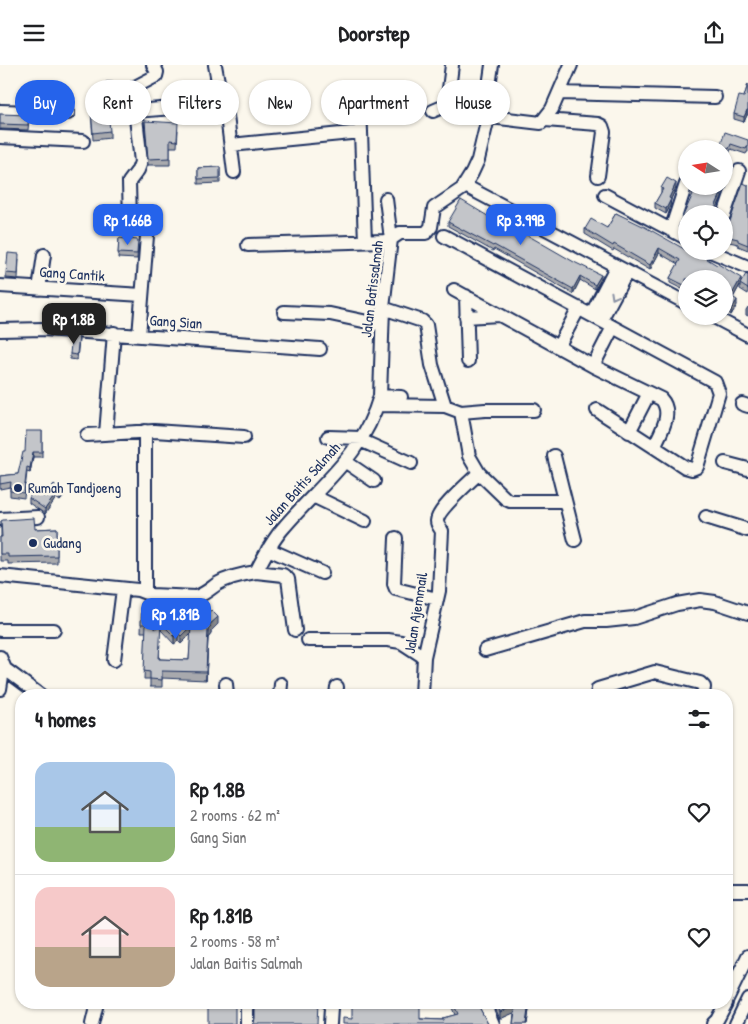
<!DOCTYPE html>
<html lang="en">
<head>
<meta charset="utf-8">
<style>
	body { margin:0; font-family:"Patrick Hand",sans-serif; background:#f6f6f6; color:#202124; height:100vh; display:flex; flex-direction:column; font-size:19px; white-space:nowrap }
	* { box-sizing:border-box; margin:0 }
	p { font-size:16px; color:#757577 }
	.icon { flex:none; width:28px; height:28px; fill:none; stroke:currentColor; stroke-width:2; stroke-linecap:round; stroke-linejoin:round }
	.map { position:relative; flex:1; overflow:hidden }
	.side { position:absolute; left:15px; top:624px; width:718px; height:320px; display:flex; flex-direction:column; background:#fff; border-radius:20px; box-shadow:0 1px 4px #0004 }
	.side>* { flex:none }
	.hud { position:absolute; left:15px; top:15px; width:719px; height:45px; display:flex; gap:10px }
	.needle { width:32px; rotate:282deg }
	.fabs { position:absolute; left:678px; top:75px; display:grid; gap:10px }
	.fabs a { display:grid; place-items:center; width:55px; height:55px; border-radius:50%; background:#fff; box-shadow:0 1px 4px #0004; font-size:25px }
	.price { position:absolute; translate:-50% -42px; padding:0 11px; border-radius:10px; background:#2563eb; color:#fff; font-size:16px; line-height:32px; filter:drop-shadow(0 1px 2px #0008) }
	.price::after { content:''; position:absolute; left:50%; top:30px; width:15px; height:11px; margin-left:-8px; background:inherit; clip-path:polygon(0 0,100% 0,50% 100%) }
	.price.current { background:#222; color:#fff }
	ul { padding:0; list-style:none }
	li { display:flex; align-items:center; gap:15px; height:125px; padding:0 20px }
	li+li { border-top:1px solid #e0e0e0 }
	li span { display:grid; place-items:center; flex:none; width:140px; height:100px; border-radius:15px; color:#555 }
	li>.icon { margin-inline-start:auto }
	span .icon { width:60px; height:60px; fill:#fffc; stroke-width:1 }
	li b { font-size:21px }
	h2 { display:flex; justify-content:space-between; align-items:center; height:60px; padding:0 20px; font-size:21px }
	.chip { padding:0 18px; border-radius:22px; background:#fff; box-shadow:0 1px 4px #0004; font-size:18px; line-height:45px }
	.chip.current { background:#2563eb; color:#fff }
	header { display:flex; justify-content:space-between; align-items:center; height:65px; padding:0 20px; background:#fff; font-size:22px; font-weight:700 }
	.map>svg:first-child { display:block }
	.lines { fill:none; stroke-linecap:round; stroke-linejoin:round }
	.minor-casing { stroke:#1b2f5e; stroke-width:16 }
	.minor { stroke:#fbf7ec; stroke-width:12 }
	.wall { fill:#a8a9ad; stroke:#1b2f5e }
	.shaded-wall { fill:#888a8d; stroke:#1b2f5e }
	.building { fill:#c3c5c9; stroke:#1b2f5e }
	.oneway { stroke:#8b93a5 }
	.poi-dot { fill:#1b2f5e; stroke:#fbf7ec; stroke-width:2 }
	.labels { text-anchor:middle; stroke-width:5; stroke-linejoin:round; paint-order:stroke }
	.street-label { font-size:15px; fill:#1b2f5e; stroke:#fbf7ec }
	.poi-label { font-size:15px; fill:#1b2f5e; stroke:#fbf7ec; text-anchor:start }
</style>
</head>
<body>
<header><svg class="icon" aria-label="menu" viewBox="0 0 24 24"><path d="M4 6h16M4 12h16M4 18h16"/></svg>Doorstep<svg class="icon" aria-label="share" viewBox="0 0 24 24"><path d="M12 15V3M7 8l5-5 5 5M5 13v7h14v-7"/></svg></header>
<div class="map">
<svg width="748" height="959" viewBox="0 0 748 959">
	<rect width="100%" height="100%" fill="#fbf7ec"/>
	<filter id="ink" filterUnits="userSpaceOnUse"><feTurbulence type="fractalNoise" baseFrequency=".02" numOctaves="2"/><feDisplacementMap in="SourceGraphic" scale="10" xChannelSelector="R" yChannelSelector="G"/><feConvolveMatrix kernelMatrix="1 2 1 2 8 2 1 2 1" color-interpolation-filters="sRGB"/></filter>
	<g filter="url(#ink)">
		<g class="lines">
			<!-- minor casing -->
			<g class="minor-casing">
				<path id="minor" d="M 215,0 L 222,39 L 227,51 L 234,107
					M 490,14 L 492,0
					M 559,28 L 715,32
					M 447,40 L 452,0
					M 360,42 L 361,67
					M 0,46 L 68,48
					M 136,46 L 222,39
					M 433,46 L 447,40 L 467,45
					M 545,55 L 598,59 L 602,61 L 604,67 L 598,111
					M 0,72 L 83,76
					M 231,80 L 361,67 L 365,177
					M 469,123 L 686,238
					M 605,130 L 686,173
					M 724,150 L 739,106
					M 671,165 L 686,119
					M 444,171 L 715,317 L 719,328 L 697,402 L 692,404 L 685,402 L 597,345
					M 248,180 L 385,176 L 391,174 L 400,168 L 426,168 L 431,162 L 434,143 L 462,124 L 472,108 L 478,95 L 488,53 L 490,52 L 541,58 L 552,44 L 571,0
					M 710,186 L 748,202
					M 0,221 L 142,230
					M 39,224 L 44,190
					M 454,225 L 593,301 L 661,334 C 674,348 660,368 654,382
					M 466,231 L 468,296
					M 383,243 L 422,256 L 426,260 L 432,300 L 445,341
					M 284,247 L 330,249 L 382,260
					M 591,250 L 616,202
					M 712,251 L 748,270
					M 466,252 L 499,250
					M 601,255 L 627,207
					M 0,265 L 44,264 L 320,284
					M 139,271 L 147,171 L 144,163 L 132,158 L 130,156 L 129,117 L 138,105 L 141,97 L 133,26 L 135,22 L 156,11 L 157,7 L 153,0
					M 558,282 L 579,243
					M 593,301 L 613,262
					M 380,331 L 401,332
					M 742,339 L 748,341
					M 377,340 L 445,341 L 461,347 L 469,391 L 479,408 L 506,434 L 510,436 L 565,436
					M 461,347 L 485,345 L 534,345
					M 629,367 L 649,328
					M 106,369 L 114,268
					M 87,370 L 154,366 L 244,372
					M 328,372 L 362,373
					M 360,375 L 411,398
					M 554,391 L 575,475
					M 346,397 L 374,416
					M 725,398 L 748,404
					M 313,431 L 365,456
					M 706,452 L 748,465
					M 0,454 L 38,452
					M 396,473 L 394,519 L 396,524 L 437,534
					M 268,484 L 322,508
					M 256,507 L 283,510 L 288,514 L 295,565
					M 0,511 L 138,525 L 151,530 L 196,532 C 205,529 210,524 217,519 C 229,512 243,509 256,507 C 264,491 273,474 285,461 C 323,417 363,390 380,331 L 383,243 L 391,174 L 386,134
					M 145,527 L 145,366
					M 0,565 L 54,565
					M 308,575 L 388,575 L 401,577 L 424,592
					M 485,585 L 585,556 L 606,556 L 634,553 L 677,539 L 700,535 L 715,537 L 748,548
					M 0,592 L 5,604 L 40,630
					M 114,595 L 123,524
					M 226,619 L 227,630
					M 0,624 L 2,611 L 5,604
					M 280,630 L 281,619
					M 336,630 L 337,622
					M 422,630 L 424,592 L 439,526 L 442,466 C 440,463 437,460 437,456 C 437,445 471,416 479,408
					M 597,630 L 598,624 L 655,607 L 700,618 L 704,622 L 703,630
					M 726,825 L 748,825
					M 726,936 L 748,891
					M 329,938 L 331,943 L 330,959
					M 484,938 L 493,959
					M 92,959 L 97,938
					M 247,959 L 247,938
					M 713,959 L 717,955 L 726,938
					M 736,959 L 748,934"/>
			</g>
			<!-- minor -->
			<use href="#minor" class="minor"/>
		</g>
		<!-- wall -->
		<path class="wall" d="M 106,17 L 126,18 L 126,40 L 109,43 Z
			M 748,19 L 748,50 L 747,50 L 744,57 L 734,54 L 734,49 L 744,32 Z
			M 91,46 L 110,66 L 110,73 L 93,75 Z
			M 0,49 L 29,55 L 28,65 L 0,64 Z
			M 145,56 L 178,65 L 177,82 L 170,82 L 170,100 L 148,100 Z
			M 748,75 L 748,87 L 747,87 L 746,89 L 731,84 L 729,89 L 724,88 L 724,84 L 720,84 L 720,81 Z
			M 220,102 L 220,118 L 198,119 L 198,103 Z
			M 748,120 L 748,185 L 738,181 L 738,179 L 725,176 L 725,171 Z
			M 661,123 L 676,123 L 671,134 L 670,141 L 666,149 L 655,143 L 655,138 L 661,128 Z
			M 690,127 L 722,132 L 716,145 L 716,149 L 686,149 L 686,163 L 681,160 L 681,155 L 692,133 L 690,132 Z
			M 616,148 L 741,218 L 748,211 L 748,229 L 740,224 L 740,220 L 733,233 L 737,240 L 731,250 L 724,245 L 724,214 L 686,214 L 686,226 L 670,218 L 670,213 L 678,199 L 659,188 L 650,205 L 614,184 L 613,186 L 585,169 L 585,164 L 607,163 Z
			M 448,157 L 506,162 L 601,214 L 595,224 L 580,215 L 573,229 L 494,184 L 493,186 L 448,161 Z
			M 119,173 L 138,180 L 137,194 L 118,193 Z
			M 19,194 L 18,214 L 6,213 L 6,208 Z
			M 748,242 L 748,251 L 746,250 L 746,245 Z
			M 79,275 L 77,295 L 70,294 L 70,289 Z
			M 42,366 L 42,392 L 33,392 L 30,408 L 27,407 L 24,433 L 10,431 L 10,422 L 0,424 L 0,411 L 18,409 L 25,387 Z
			M 54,419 L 64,431 L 60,436 L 56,433 L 45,449 L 29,438 L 29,433 L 45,432 Z
			M 1,456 L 35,464 L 57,463 L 57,498 L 8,499 L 8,496 L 0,496 L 0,472 L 1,472 Z
			M 142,536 L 155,564 L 160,594 L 189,595 L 191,569 L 181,579 L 178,576 L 174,579 L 161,565 L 161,558 L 198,554 L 218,559 L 211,566 L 211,569 L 208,573 L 206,615 L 162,613 L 162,622 L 150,622 L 150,614 L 144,614 L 146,567 L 141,567 Z
			M 450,938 L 477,938 L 488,959 L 420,954 L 443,955 L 443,953 L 455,950 Z
			M 493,938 L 527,938 L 529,945 L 527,959 L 513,959 L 514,947 L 500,954 Z"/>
		<!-- shaded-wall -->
		<path class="shaded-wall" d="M 747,45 L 747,50 L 744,57 L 744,52 Z
			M 676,118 L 676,123 L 669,138 L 669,133 Z
			M 722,127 L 722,132 L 716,145 L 716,140 Z
			M 671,134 L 670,141 L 666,149 L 666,144 Z
			M 659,183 L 659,188 L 650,205 L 650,200 Z
			M 601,210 L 601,214 L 595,224 L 595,220 Z
			M 580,211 L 580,215 L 573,229 L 573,224 Z
			M 741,213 L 741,218 L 731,236 L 731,231 Z
			M 737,235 L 737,240 L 731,250 L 731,245 Z
			M 33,387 L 33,392 L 30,408 L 30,403 Z
			M 64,427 L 64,431 L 60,436 L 60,432 Z
			M 56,429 L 56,433 L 45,449 L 45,444 Z
			M 218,552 L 218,559 L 211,566 L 211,569 L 208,573 L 206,615 L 208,565 L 209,560 Z
			M 191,561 L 191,569 L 181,579 L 181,571 Z
			M 178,568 L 178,576 L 174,579 L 174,571 Z
			M 529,938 L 529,945 L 527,959 L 526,959 Z
			M 516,940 L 516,947 L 500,954 L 500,947 Z"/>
		<!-- building -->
		<path class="building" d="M 106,17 L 126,18 L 126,35 L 109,38 Z
			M 748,19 L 748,45 L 747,45 L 744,52 L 734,49 L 739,31 L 744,32 Z
			M 108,44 L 110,66 L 93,68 L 91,46 Z
			M 0,49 L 29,50 L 28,60 L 0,59 Z
			M 145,56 L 178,58 L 177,76 L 170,75 L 170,93 L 148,94 Z
			M 725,67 L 748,75 L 748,82 L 747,82 L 746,84 L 731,79 L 729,84 L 720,81 Z
			M 220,102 L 220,113 L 198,114 L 198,103 Z
			M 667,113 L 676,118 L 669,133 L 671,134 L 666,144 L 655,138 L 663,124 L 661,123 Z
			M 743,118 L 748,120 L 748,180 L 738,176 L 738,174 L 725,171 Z
			M 693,121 L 703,121 L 711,126 L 713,122 L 722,127 L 716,140 L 716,146 L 715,149 L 686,149 L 686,158 L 681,155 L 693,129 L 690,127 Z
			M 461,135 L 506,162 L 508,159 L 574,197 L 601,210 L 595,220 L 580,211 L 573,224 L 494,180 L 493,181 L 448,157 Z
			M 616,148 L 645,162 L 686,185 L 686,186 L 694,186 L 717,200 L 718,199 L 741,213 L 731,231 L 737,235 L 731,245 L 724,240 L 724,214 L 686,214 L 686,221 L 670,213 L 680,195 L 659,183 L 650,200 L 614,179 L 613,181 L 585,164 L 591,154 L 607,163 Z
			M 119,173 L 138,175 L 137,189 L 118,188 Z
			M 8,188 L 19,189 L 18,209 L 6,208 Z
			M 746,209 L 748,211 L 748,224 L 740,219 Z
			M 72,269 L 79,270 L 77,290 L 70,289 Z
			M 26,366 L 42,366 L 42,387 L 33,387 L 30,403 L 27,402 L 24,428 L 10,426 L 11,417 L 0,419 L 0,411 L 18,409 L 23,387 L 25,387 Z
			M 54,419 L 64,427 L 60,432 L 56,429 L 45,444 L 29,433 L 35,424 L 45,432 Z
			M 34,453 L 35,464 L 57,463 L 57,491 L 8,492 L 8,489 L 0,489 L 0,472 L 2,472 L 1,456 L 3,455 Z
			M 142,536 L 156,537 L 155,564 L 161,559 L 159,594 L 189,595 L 191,561 L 181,571 L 178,568 L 174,571 L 161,558 L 182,538 L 198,554 L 200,552 L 202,555 L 211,545 L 218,552 L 209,560 L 211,562 L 208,565 L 206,607 L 162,606 L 162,615 L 150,614 L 150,607 L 144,606 L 146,559 L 141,559 Z
			M 208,938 L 235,938 L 235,959 L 208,959 Z
			M 255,938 L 318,938 L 317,959 L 252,959 L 254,958 L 255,953 Z
			M 352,938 L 420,938 L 420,954 L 443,955 L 443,953 L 458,949 L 453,938 L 477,938 L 488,959 L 343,959 L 343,953 L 352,954 Z
			M 496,938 L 529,938 L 526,959 L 513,959 L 516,940 L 500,947 Z"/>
		<!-- one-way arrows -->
		<defs><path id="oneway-chevron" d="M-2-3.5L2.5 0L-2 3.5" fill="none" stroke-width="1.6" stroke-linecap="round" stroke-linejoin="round" transform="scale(1.25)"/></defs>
		<use class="oneway" href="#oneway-chevron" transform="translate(614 231) rotate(119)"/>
	</g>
	<!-- markers -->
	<g class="poi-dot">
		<circle cx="18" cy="423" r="5"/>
		<circle cx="33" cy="478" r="5"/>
	</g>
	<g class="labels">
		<!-- street labels -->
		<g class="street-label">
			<text transform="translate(72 209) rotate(4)" y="5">Gang Cantik</text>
			<text transform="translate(372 224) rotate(-83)" y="5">Jalan Batissalmah</text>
			<text transform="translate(176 257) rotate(4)" y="5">Gang Sian</text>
			<text transform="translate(302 419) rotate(-48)" y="5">Jalan Baitis Salmah</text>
			<text transform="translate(416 548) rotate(-81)" y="5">Jalan Ajemmail</text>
		</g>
		<!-- poi labels -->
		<g class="poi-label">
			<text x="28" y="428">Rumah Tandjoeng</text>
			<text x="43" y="483">Gudang</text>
		</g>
	</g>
</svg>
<div class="fabs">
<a><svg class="needle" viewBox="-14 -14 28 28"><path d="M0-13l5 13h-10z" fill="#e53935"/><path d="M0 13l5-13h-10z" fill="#757577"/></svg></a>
<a><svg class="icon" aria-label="locate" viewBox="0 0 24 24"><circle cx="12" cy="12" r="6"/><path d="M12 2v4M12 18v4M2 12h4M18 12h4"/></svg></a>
<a><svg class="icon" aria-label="layers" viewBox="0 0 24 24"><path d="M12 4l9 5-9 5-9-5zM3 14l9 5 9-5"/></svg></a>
</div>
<b class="price" style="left:128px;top:181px">Rp 1.66B</b>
<b class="price" style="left:521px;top:181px">Rp 3.99B</b>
<b class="price current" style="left:74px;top:280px">Rp 1.8B</b>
<b class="price" style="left:176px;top:575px">Rp 1.81B</b>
<div class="hud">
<a class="chip current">Buy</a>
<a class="chip">Rent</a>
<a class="chip">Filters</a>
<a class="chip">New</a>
<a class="chip">Apartment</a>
<a class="chip">House</a>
</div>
<section class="side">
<h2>4 homes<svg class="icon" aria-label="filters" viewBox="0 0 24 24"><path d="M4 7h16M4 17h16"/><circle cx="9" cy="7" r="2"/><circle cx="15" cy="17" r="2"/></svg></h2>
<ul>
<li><span style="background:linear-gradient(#a9c7e8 65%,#8fb573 0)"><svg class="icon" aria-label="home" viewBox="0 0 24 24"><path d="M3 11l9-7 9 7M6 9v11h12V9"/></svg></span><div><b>Rp 1.8B</b><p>2 rooms · 62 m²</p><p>Gang Sian</p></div><svg class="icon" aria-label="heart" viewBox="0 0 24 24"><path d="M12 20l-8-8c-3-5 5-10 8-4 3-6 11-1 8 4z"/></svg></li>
<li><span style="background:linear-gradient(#f6c9c9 60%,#b9a48a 0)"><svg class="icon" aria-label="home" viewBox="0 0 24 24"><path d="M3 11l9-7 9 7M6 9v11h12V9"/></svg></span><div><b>Rp 1.81B</b><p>2 rooms · 58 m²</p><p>Jalan Baitis Salmah</p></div><svg class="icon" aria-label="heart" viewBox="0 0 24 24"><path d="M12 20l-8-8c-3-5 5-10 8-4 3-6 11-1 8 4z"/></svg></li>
</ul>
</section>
</div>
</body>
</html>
